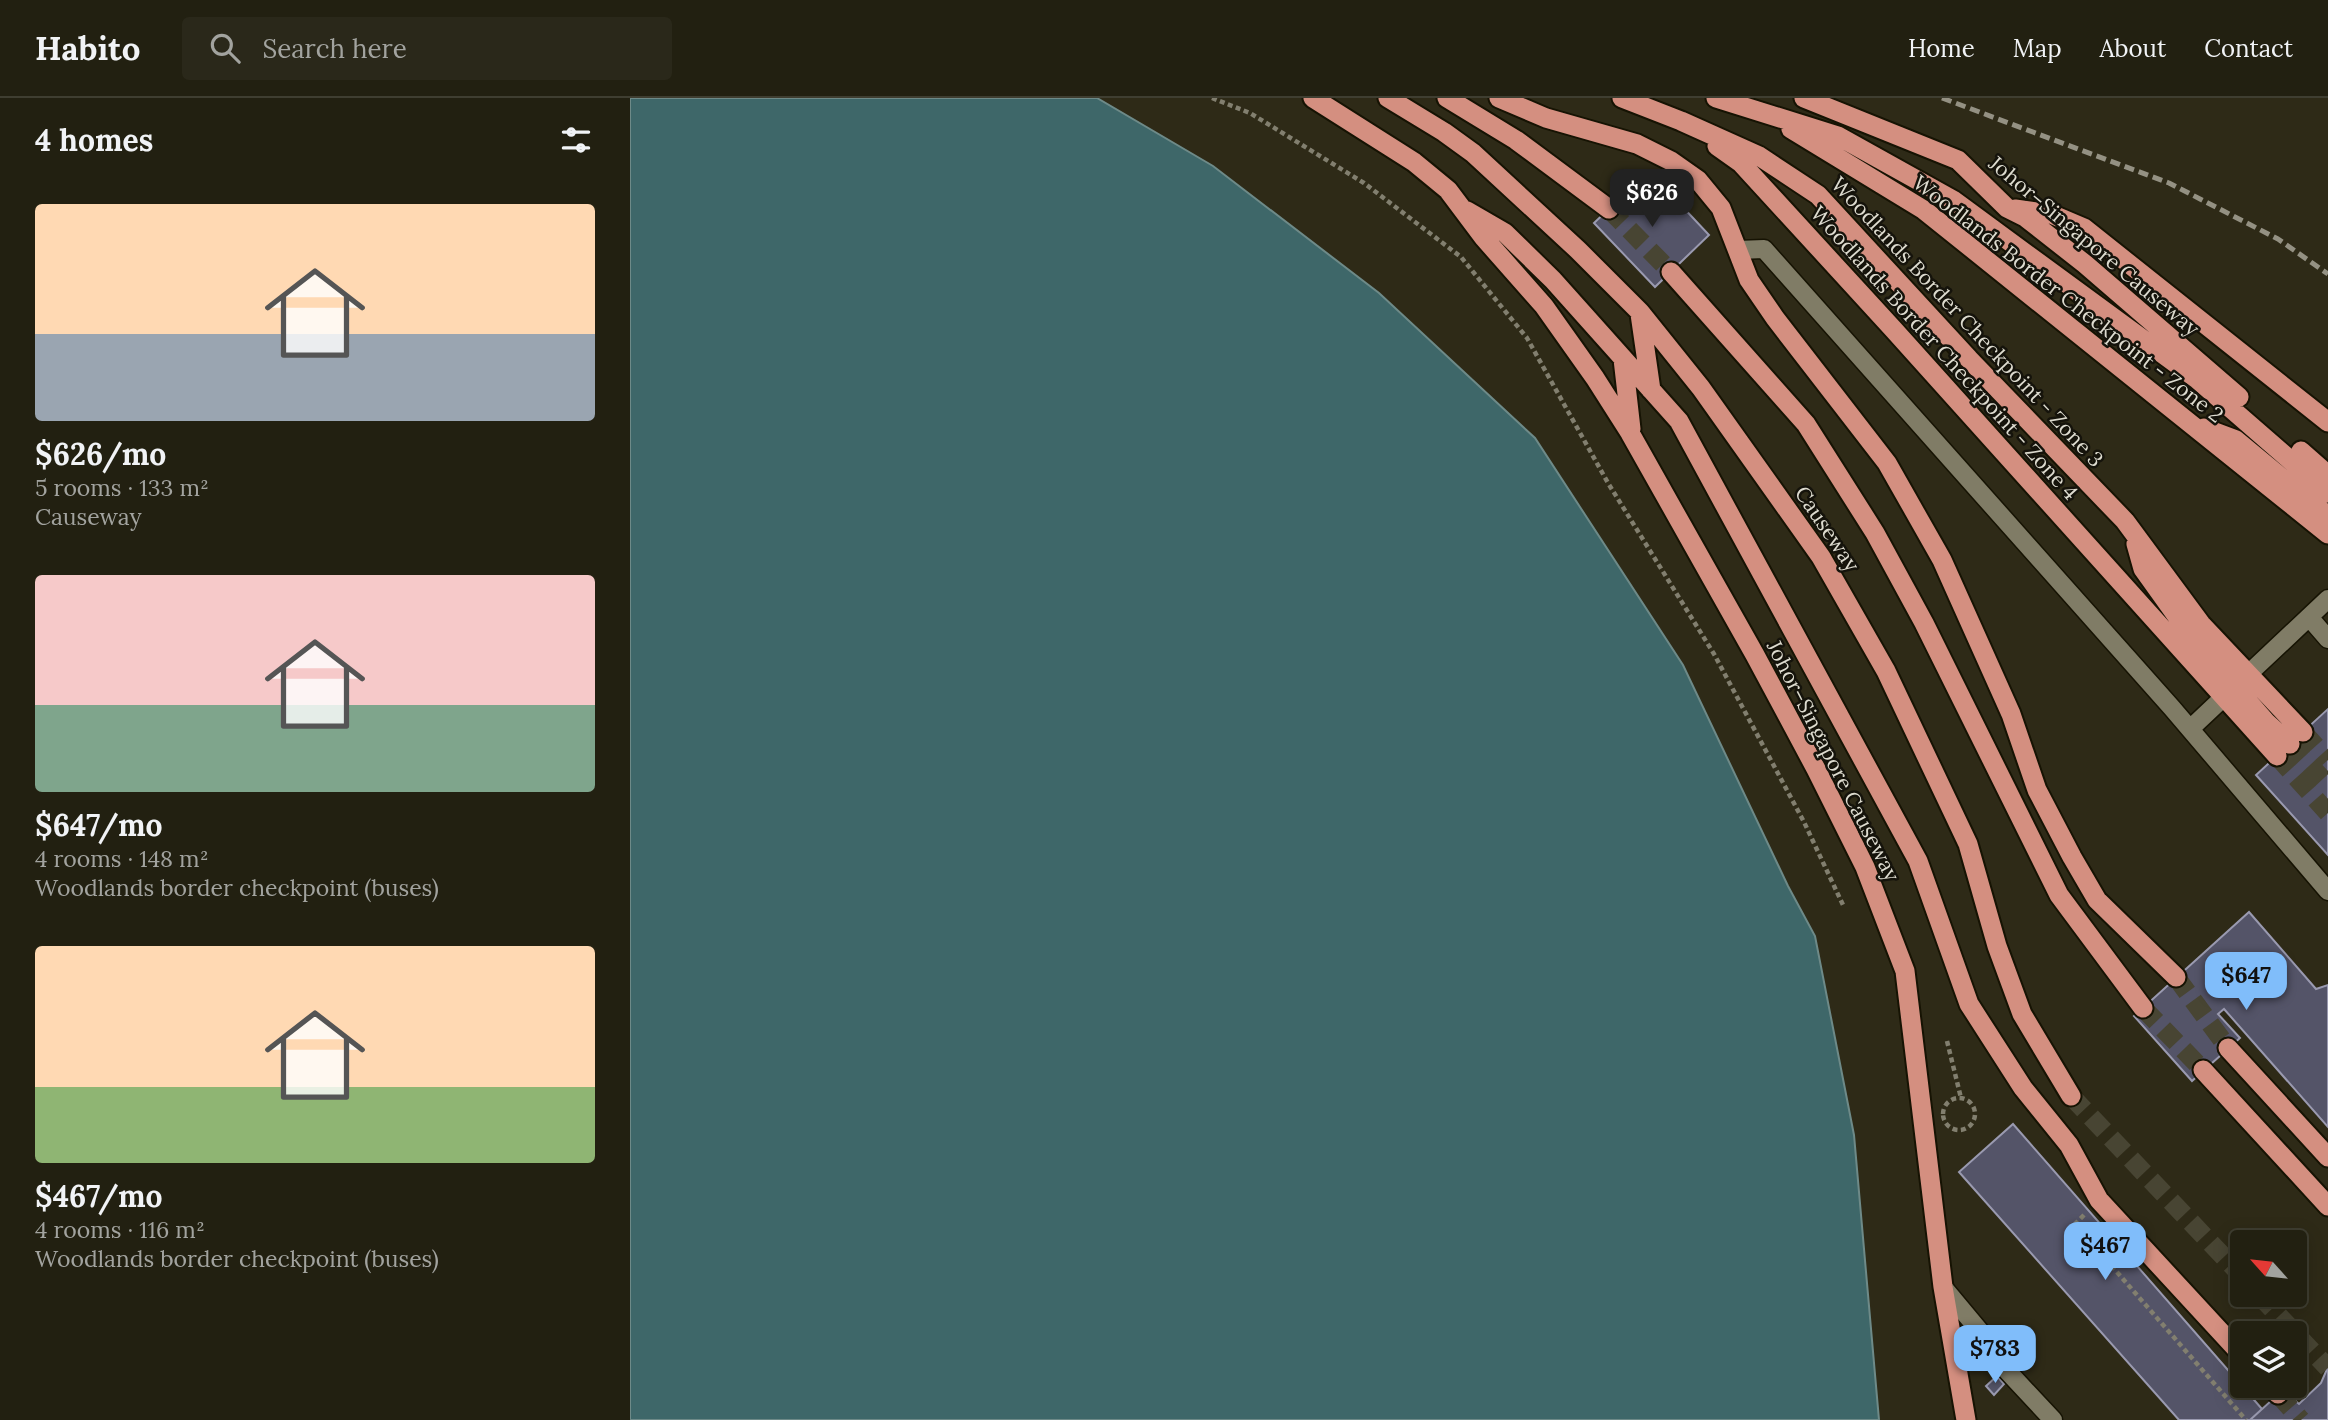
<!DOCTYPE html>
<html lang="en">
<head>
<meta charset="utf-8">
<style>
	body { margin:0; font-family:Lora,serif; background:#2a281a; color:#f1f3f6; height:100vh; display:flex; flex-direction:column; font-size:26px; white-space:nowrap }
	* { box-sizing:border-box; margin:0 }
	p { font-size:23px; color:#a2a39f }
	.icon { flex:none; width:38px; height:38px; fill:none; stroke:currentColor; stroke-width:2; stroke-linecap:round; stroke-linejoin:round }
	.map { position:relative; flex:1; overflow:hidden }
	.drawer { display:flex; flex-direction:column; background:#222011; width:630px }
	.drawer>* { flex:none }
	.needle { width:46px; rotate:297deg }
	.fabs { position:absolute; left:1600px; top:1132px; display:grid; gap:14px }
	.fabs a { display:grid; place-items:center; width:77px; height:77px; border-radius:7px; background:#222011; box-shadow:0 4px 18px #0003,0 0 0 2px #3f3e31; font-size:35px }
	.price { position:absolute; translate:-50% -60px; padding:0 16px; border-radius:14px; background:#80bdfa; color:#111; font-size:23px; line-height:46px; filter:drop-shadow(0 2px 4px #0008) }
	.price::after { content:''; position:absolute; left:50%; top:42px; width:21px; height:16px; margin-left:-10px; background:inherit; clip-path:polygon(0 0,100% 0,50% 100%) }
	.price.active { background:#222; color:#fff }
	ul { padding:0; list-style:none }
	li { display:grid; align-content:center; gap:14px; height:371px; padding:0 35px }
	li span { display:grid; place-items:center; height:217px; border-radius:7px; color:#555 }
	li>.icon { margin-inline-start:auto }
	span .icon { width:126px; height:126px; fill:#fffc; stroke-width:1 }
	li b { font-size:30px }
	h2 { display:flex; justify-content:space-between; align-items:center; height:84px; padding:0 35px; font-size:30px }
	header { display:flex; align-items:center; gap:42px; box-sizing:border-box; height:98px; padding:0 35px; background:#222011; border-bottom:2px solid #3f3e31 }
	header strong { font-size:33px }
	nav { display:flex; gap:38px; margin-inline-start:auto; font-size:24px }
	.search { width:490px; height:63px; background:#2a281a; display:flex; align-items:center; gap:18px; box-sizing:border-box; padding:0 24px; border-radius:7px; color:#a2a39f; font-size:26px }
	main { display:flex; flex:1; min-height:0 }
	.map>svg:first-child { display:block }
	.water { fill:#3e6769; stroke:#6e8a88; stroke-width:2 }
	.building { fill:#545468; stroke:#9a9ab0; stroke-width:2 }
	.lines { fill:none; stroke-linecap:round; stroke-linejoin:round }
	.trunk-tunnel { stroke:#484533; stroke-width:19; stroke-dasharray:19 10; stroke-linecap:butt }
	.service-casing { stroke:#161303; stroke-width:21 }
	.trunk-casing { stroke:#161303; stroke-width:23 }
	.path { stroke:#827f6f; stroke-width:4.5; stroke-dasharray:5 3.5; stroke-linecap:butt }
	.service { stroke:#807c66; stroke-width:18 }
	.trunk { stroke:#d48f80; stroke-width:19 }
	.rail { stroke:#949183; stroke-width:5; stroke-dasharray:10 5; stroke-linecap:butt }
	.labels { text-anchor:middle; stroke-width:5; stroke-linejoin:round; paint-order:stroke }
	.street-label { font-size:21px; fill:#dddbcf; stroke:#15130b }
</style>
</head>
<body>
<header>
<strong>Habito</strong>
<div class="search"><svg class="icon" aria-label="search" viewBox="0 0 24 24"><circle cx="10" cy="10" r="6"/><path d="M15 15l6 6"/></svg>Search here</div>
<nav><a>Home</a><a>Map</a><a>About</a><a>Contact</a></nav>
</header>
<main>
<section class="drawer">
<h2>4 homes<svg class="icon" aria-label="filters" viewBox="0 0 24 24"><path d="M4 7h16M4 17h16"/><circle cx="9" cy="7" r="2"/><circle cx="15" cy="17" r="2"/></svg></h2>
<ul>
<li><span style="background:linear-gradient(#ffd9b3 60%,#9aa5b1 0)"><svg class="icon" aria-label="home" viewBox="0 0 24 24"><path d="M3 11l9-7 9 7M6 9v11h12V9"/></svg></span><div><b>$626/mo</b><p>5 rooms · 133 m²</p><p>Causeway</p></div></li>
<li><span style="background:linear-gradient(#f6c9c9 60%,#7fa58c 0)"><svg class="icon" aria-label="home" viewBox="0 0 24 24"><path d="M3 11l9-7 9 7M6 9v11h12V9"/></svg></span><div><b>$647/mo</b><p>4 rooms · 148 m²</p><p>Woodlands border checkpoint (buses)</p></div></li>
<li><span style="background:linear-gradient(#ffd9b3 65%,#8fb573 0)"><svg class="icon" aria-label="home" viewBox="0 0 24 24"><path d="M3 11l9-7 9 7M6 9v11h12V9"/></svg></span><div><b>$467/mo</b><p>4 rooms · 116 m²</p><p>Woodlands border checkpoint (buses)</p></div></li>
</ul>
</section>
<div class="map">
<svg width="1698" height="1322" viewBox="0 0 1698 1322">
	<rect width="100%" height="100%" fill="#2e2a17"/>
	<!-- water -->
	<path class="water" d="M 0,0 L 467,0 L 583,68 L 749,195 L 905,340 L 1053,567 L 1158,788 L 1185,838 L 1224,1037 L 1249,1322 L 0,1322 Z"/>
	<!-- building -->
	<path class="building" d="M 1019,73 L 1079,137 L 1025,189 L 964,125 Z
		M 1698,611 L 1698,757 L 1626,677 Z
		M 1619,814 L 1686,891 L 1698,887 L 1698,1029 L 1594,911 L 1588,916 L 1610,940 L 1562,983 L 1504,918 Z
		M 1383,1026 L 1632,1311 L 1620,1322 L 1549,1322 L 1329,1074 Z
		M 1698,1269 L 1698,1322 L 1620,1322 L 1653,1292 L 1669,1306 L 1691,1285 Z
		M 1367,1278 L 1374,1286 L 1364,1297 L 1356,1288 Z"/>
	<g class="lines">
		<!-- trunk-tunnel -->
		<path class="trunk-tunnel" d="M 979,111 L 1041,174
			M 1673,634 L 1698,662
			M 1660,646 L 1698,687
			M 1647,658 L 1698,715
			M 1546,879 L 1598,950
			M 1513,910 L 1573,972
			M 1441,998 L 1612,1178
			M 1629,1197 L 1698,1270
			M 1648,1296 L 1671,1322"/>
		<!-- service casing -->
		<g class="service-casing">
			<path id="service" d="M 1108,152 L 1134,151 L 1542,610 L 1698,793
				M 1679,519 L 1698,541
				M 1560,631 L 1698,501
				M 1313,1189 L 1353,1237 L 1369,1264 L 1423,1322"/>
		</g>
		<!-- trunk casing -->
		<g class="trunk-casing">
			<path id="trunk" d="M 683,0 L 784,64 L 818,92 L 854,140 L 914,208 L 965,280 L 1000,335 L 1125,557 L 1186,671 L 1235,769 L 1275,873 L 1313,1189 L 1336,1322
				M 758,0 L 814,34 L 843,55 L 948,152 L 1010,214 L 1071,290 L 1191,459 L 1256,573 L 1338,746 L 1367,848 L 1392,916 L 1441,998
				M 817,0 L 886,42 L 979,111
				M 869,0 L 916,20 L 1007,46 L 1041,63 L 1068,82 L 1091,110 L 1119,182 L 1145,220 L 1257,365 L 1312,462 L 1381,616 L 1407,692 L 1442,759 L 1467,802 L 1546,879
				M 992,0 L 1051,23 L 1129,58 L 1188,97 L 1339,261 L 1495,423 L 1571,526 L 1673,634
				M 1086,0 L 1208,38 L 1323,102 L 1567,281 L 1698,395
				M 1174,0 L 1328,62 L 1377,110 L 1395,119 L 1455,166 L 1609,299
				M 1161,31 L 1294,112 L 1698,436
				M 1087,48 L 1111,65 L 1264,232 L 1647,658
				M 1385,111 L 1421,116 L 1454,130 L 1698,324
				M 837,113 L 875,135 L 923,182 L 1049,323 L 1288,763 L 1339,906 L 1393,990 L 1439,1047 L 1469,1102 L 1612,1257
				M 1041,174 L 1176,326 L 1245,435 L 1294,525 L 1429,797 L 1513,910
				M 1010,216 L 1021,292
				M 993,261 L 1001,331
				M 1574,330 L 1606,342 L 1698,418
				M 1671,353 L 1698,377
				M 1506,446 L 1513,471 L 1561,538 L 1636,624 L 1660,646
				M 1598,950 L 1698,1059
				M 1573,972 L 1698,1108
				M 1640,1288 L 1648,1296"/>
		</g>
		<!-- path -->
		<path class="path" d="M 582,0 L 620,15 L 734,85 L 831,159 L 897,240 L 978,385 L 1084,556 L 1174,724 L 1213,807
			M 1317,943 L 1331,1000
			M1313 1016a16 16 0 1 1 32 0a16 16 0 1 1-32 0Z
			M 1454,1117 L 1445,1126 L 1616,1322"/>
		<!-- service -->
		<use href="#service" class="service"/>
		<!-- trunk -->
		<use href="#trunk" class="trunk"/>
		<!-- rail -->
		<path class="rail" d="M 1312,0 L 1539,85 L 1648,141 L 1698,176"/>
	</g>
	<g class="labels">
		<!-- street labels -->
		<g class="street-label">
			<text transform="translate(1464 148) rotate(40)" y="7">Johor–Singapore Causeway</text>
			<text transform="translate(1438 201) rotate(38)" y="7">Woodlands Border Checkpoint - Zone 2</text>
			<text transform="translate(1337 224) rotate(47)" y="7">Woodlands Border Checkpoint - Zone 3</text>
			<text transform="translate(1314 255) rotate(48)" y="7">Woodlands Border Checkpoint - Zone 4</text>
			<text transform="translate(1197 431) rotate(56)" y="7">Causeway</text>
			<text transform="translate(1203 663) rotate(63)" y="7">Johor–Singapore Causeway</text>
		</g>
	</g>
</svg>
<div class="fabs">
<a><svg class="needle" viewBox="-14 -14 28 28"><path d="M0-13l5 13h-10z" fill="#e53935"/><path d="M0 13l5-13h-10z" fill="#a2a39f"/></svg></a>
<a><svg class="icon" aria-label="layers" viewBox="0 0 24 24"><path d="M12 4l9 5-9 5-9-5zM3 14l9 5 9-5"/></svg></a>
</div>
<b class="price active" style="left:1022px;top:131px">$626</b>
<b class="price" style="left:1616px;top:914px">$647</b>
<b class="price" style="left:1475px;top:1184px">$467</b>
<b class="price" style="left:1365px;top:1287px">$783</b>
</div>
</main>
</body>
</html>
